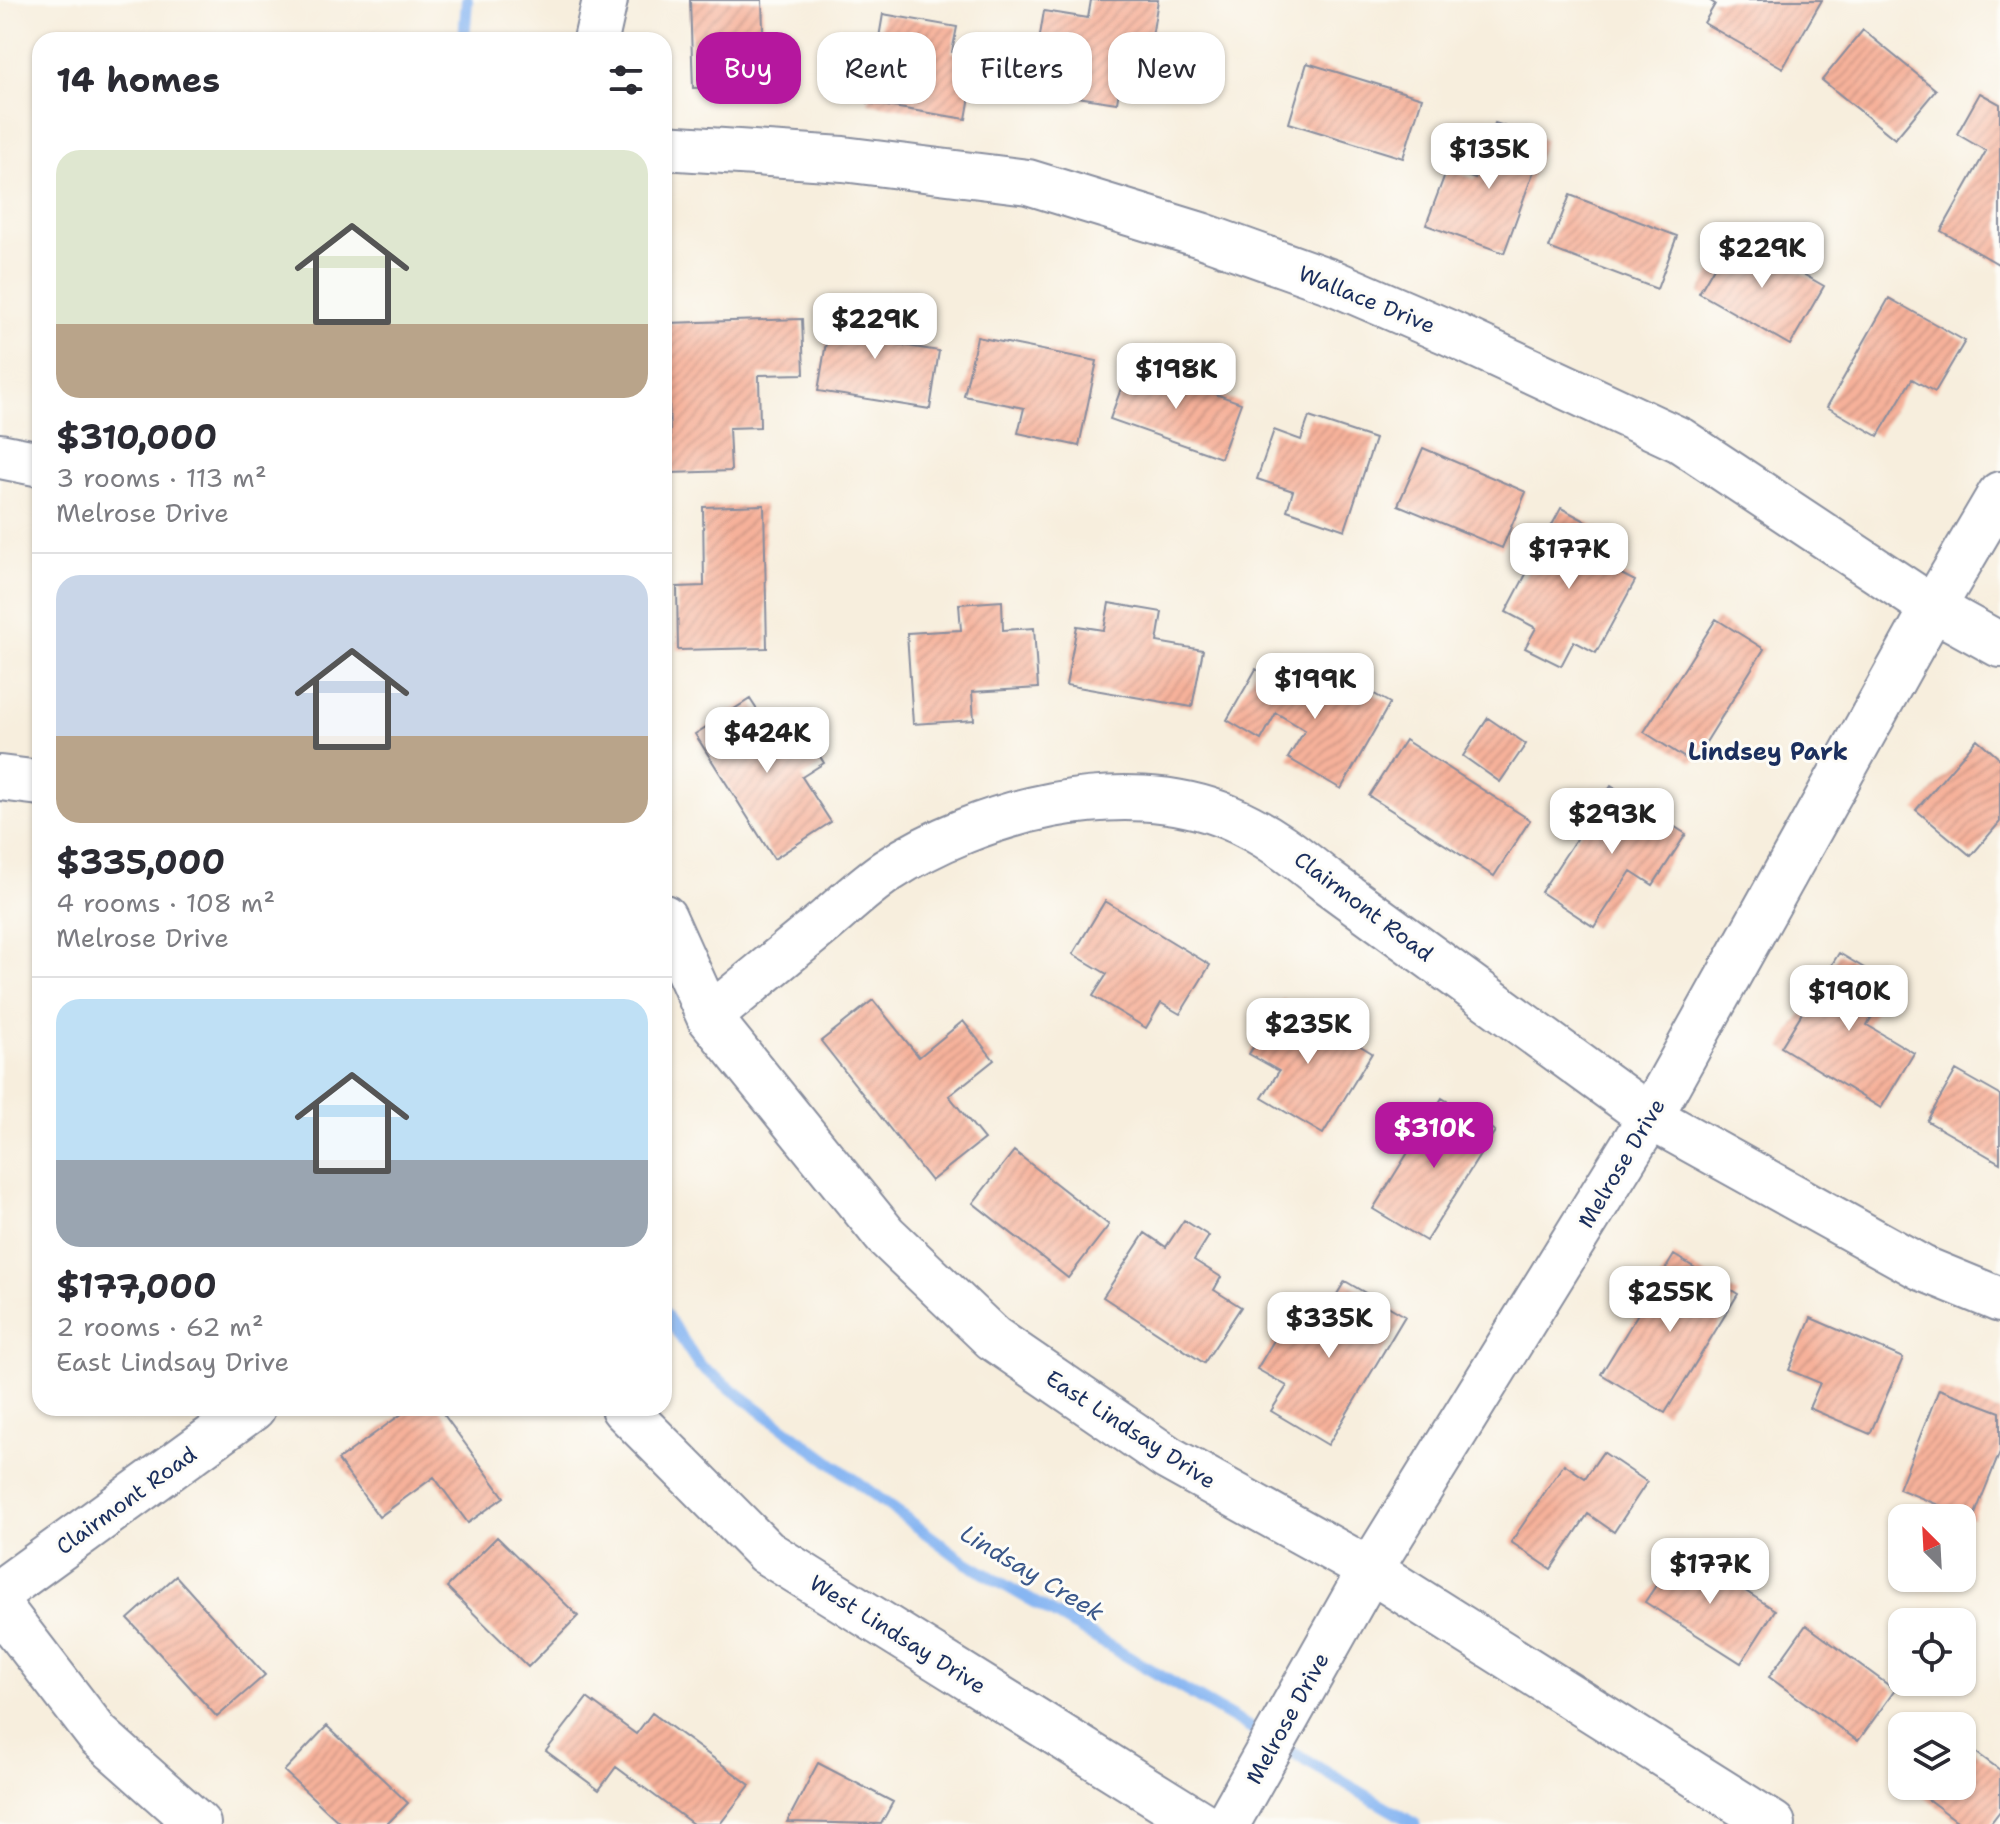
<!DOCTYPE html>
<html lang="en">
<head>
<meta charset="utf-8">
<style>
	body { margin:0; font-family:"Shantell Sans",sans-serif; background:#f7f7f7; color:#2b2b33; height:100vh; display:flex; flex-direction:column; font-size:30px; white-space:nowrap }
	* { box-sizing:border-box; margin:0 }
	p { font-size:26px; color:#7c7c81 }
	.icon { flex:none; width:44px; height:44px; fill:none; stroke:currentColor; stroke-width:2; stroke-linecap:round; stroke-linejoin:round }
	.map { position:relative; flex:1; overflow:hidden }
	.drawer { position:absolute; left:32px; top:32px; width:640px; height:1384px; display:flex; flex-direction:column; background:#fff; border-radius:24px; box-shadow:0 2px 6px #0004 }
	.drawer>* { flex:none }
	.top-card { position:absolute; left:696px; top:32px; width:760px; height:72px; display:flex; gap:16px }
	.needle { width:52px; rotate:336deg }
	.controls { position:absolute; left:1888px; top:1504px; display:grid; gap:16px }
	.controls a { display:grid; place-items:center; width:88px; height:88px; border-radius:16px; background:#fff; box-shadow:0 2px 6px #0004; font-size:40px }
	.price { position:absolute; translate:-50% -68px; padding:0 18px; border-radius:16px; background:#fff; color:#222; font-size:26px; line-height:52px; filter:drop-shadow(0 2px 4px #0008) }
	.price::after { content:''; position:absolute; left:50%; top:48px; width:24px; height:18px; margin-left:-12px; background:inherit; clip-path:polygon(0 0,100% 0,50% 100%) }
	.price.on { background:#b5179e; color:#fff }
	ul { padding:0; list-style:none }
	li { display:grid; align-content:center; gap:16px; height:424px; padding:0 24px }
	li+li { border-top:2px solid #e1e1e2 }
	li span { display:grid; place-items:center; height:248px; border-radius:24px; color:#555 }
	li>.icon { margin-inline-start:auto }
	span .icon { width:144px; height:144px; fill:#fffc; stroke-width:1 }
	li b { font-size:34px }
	h2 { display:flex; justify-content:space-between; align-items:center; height:96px; padding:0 24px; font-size:34px }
	.pill { padding:0 28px; border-radius:24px; background:#fff; box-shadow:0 2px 6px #0004; font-size:28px; line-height:72px }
	.pill.on { background:#b5179e; color:#fff }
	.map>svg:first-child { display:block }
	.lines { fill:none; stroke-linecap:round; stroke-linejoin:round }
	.stream { stroke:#87b6f2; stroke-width:12 }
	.building { fill:url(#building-hatch) }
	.minor-casing { stroke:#898e9e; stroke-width:48 }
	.minor { stroke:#fff; stroke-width:44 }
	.labels { text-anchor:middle; stroke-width:6; stroke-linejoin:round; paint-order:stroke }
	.street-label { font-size:22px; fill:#1b2f5e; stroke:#fdfcf7 }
	.neighbourhood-label { font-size:24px; font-weight:bold; fill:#1b2f5e; stroke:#fdfcf7 }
	.water-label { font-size:24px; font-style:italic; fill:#3b588a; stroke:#fdfcf7 }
</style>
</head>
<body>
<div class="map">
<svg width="2000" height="1824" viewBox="0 0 2000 1824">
	<defs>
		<pattern id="building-hatch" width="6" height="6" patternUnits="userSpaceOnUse" patternTransform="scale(2)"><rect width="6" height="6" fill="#f6b19a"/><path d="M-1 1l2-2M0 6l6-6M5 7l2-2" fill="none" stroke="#d29987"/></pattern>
	</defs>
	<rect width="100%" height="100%" fill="#fdfcf7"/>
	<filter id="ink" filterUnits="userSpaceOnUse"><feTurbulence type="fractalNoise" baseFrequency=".0125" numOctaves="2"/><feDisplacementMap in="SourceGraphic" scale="16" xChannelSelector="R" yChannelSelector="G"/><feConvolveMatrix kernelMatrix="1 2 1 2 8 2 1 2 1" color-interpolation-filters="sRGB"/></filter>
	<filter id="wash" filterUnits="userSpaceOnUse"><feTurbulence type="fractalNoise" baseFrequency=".006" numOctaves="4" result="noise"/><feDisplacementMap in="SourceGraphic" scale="32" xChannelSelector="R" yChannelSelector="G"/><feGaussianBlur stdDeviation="1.8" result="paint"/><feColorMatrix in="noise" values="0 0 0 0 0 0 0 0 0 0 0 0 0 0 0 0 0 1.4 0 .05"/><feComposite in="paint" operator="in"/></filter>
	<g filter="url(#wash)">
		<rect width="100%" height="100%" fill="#f7eedd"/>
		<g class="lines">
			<!-- stream -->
			<path class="stream" d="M 464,40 L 467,0
				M 664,1312 L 699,1365 L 965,1562 L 1415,1824"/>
		</g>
		<g id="blocks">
			<!-- building -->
			<path class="building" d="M 690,0 L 762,0 L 765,85 L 693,88 Z
				M 1091,0 L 1158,0 L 1150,49 L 1126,45 L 1117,103 L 1031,90 L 1044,11 L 1088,18 Z
				M 1709,0 L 1822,0 L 1783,68 L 1704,23 L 1715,4 Z
				M 883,14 L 957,27 L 952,52 L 977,56 L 966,119 L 868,103 Z
				M 1863,30 L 1936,90 L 1895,139 L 1822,80 Z
				M 1307,63 L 1422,98 L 1403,158 L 1289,123 Z
				M 1980,93 L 2000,104 L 2000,265 L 1941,231 L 1986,151 L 1957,134 Z
				M 1495,123 L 1545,140 L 1504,253 L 1426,225 L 1447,169 L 1475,179 Z
				M 1570,195 L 1677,236 L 1657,289 L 1549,248 Z
				M 1733,234 L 1824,286 L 1790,345 L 1699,293 Z
				M 1889,298 L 1965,341 L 1935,392 L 1912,379 L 1878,436 L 1827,407 Z
				M 832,306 L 894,316 L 889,343 L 939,351 L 930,409 L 818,391 Z
				M 802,319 L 804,374 L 759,375 L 760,427 L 729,428 L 731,471 L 671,473 L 667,323 Z
				M 977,337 L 1097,361 L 1079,446 L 1018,433 L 1024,408 L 964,396 Z
				M 1130,364 L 1241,403 L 1221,458 L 1110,419 Z
				M 1309,417 L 1375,439 L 1345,530 L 1287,510 L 1293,491 L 1257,479 L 1274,430 L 1301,440 Z
				M 1423,448 L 1526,492 L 1502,548 L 1398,505 Z
				M 764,505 L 767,648 L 678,650 L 677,587 L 704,586 L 703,507 Z
				M 1561,508 L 1604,531 L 1590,558 L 1635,581 L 1596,653 L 1574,641 L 1561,666 L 1525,648 L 1536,628 L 1506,612 Z
				M 1002,601 L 1003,630 L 1034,628 L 1038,688 L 972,692 L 974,720 L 913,724 L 907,633 L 961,630 L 959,604 Z
				M 1109,603 L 1162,612 L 1157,642 L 1203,650 L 1192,707 L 1066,685 L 1077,626 L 1104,630 Z
				M 1716,619 L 1764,649 L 1693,763 L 1644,732 Z
				M 1256,669 L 1316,703 L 1334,671 L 1390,703 L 1341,789 L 1288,758 L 1305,730 L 1276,713 L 1261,740 L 1227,720 Z
				M 750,699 L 772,733 L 796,718 L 824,763 L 802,777 L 831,822 L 774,859 L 695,734 Z
				M 1488,718 L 1526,744 L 1500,782 L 1463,756 Z
				M 1977,739 L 2000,759 L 2000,822 L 1971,856 L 1916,810 Z
				M 1405,740 L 1530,820 L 1494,876 L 1369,796 Z
				M 1611,786 L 1686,834 L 1653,885 L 1631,871 L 1594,927 L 1541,892 Z
				M 1105,901 L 1210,965 L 1180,1014 L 1161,1003 L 1146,1028 L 1093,996 L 1107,974 L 1073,954 Z
				M 1839,953 L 1891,984 L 1867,1025 L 1914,1053 L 1881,1108 L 1781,1047 Z
				M 1283,999 L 1372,1053 L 1323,1134 L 1262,1098 L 1279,1071 L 1249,1054 Z
				M 873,1000 L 919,1057 L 963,1021 L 994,1060 L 949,1096 L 984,1139 L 931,1181 L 821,1041 Z
				M 1956,1070 L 2000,1095 L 2000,1163 L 1927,1121 Z
				M 1442,1098 L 1495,1131 L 1426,1241 L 1373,1209 Z
				M 1014,1151 L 1109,1225 L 1068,1278 L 973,1203 Z
				M 1184,1220 L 1209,1236 L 1194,1260 L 1221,1277 L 1214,1290 L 1241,1307 L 1204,1363 L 1103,1297 L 1145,1233 L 1166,1247 Z
				M 1674,1255 L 1738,1294 L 1665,1413 L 1601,1374 Z
				M 1345,1281 L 1405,1316 L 1328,1445 L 1271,1411 L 1287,1386 L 1257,1369 L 1289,1315 L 1315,1330 Z
				M 1811,1318 L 1903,1358 L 1870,1434 L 1809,1408 L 1820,1383 L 1789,1370 Z
				M 1939,1389 L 2000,1412 L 2000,1452 L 1973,1519 L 1899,1489 Z
				M 410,1408 L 439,1408 L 504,1497 L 468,1523 L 434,1477 L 379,1517 L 338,1460 Z
				M 1603,1452 L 1647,1482 L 1614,1532 L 1588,1514 L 1551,1569 L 1511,1542 L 1564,1464 L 1585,1478 Z
				M 497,1537 L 578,1616 L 528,1667 L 447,1587 Z
				M 1680,1549 L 1775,1610 L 1741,1663 L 1645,1602 Z
				M 176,1576 L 265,1675 L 217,1717 L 128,1619 Z
				M 1806,1625 L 1895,1690 L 1858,1741 L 1769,1677 Z
				M 587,1698 L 636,1734 L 652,1713 L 750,1785 L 720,1824 L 693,1824 L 616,1767 L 599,1790 L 546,1751 Z
				M 327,1726 L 408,1803 L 387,1824 L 341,1824 L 284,1771 Z
				M 1962,1742 L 2000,1770 L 2000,1811 L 1990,1824 L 1961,1824 L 1910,1786 L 1962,1786 Z
				M 818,1763 L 893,1802 L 881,1824 L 787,1822 Z"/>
		</g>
	</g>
	<g filter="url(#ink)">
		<use href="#blocks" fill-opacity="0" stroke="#898e9e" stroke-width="2"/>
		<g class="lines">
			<!-- minor casing -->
			<g class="minor-casing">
				<path id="minor" d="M 596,40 L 605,0
					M 664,147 L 843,159 L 1028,182 L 1201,235 L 1332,282 L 1450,333 L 1680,440 L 1933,608 L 2000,645
					M 0,456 L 40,464
					M 0,778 L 40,783
					M 664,917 L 709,1017 L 885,1235 L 993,1338 L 1168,1458 L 1370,1570 L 1773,1824
					M 709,1017 C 748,985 787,953 826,921 C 846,904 866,885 887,871 C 978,811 1124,773 1228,817 C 1267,833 1297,857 1329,883 L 1650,1117 L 1922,1268 L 2000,1300
					M 623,1408 L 766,1552 L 1202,1824
					M 0,1592 L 253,1408
					M 0,1607 L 98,1735 L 198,1824
					M 1227,1824 L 1370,1570 L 1650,1117 L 1933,608 L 2000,494"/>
			</g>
			<!-- minor -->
			<use href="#minor" class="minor"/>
		</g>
	</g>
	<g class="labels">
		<!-- street labels -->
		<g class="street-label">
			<text transform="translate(1367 299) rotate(22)" y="8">Wallace Drive</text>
			<text transform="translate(1364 906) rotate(37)" y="8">Clairmont Road</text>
			<text transform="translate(1621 1163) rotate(-59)" y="8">Melrose Drive</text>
			<text transform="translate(1131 1429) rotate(33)" y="8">East Lindsay Drive</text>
			<text transform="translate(126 1500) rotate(-36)" y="8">Clairmont Road</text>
			<text transform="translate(898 1634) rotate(32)" y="8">West Lindsay Drive</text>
			<text transform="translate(1287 1718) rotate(-61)" y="8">Melrose Drive</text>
		</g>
		<!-- neighbourhood labels -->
		<g class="neighbourhood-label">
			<text x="1768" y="760">Lindsey Park</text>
		</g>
		<!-- water labels -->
		<g class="water-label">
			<text transform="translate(1032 1573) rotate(31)" y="8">Lindsay Creek</text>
		</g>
	</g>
</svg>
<div class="controls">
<a><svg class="needle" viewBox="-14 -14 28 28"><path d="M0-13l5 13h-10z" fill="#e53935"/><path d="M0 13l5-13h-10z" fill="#7c7c81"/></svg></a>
<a><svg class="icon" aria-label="locate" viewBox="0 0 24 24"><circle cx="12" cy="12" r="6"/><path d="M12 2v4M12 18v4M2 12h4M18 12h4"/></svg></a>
<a><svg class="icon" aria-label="layers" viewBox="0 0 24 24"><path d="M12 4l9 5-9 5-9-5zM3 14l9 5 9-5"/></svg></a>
</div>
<b class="price" style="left:1489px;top:191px">$135K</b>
<b class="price" style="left:1762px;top:290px">$229K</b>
<b class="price" style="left:875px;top:361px">$229K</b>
<b class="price" style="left:1176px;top:411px">$198K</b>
<b class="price" style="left:1569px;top:591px">$177K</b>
<b class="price" style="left:1315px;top:721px">$199K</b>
<b class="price" style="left:767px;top:775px">$424K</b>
<b class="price" style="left:1612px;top:856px">$293K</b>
<b class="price" style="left:1849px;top:1033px">$190K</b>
<b class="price" style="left:1308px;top:1066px">$235K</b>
<b class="price on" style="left:1434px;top:1170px">$310K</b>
<b class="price" style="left:1670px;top:1334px">$255K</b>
<b class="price" style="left:1329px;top:1360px">$335K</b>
<b class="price" style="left:1710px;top:1606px">$177K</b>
<div class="top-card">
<a class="pill on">Buy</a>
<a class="pill">Rent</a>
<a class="pill">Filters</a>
<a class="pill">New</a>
</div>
<section class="drawer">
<h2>14 homes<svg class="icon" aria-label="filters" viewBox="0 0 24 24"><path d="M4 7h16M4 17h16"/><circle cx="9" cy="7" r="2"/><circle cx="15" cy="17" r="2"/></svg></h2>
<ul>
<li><span style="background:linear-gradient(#dfe7d0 70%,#b9a48a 0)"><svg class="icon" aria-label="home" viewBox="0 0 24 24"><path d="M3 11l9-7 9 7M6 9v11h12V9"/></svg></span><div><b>$310,000</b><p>3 rooms · 113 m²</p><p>Melrose Drive</p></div></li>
<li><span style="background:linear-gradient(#c9d6e8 65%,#b9a48a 0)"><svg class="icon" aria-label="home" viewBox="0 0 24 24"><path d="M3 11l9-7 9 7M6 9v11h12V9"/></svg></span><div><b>$335,000</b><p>4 rooms · 108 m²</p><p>Melrose Drive</p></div></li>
<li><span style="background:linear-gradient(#bfe0f5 65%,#9aa5b1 0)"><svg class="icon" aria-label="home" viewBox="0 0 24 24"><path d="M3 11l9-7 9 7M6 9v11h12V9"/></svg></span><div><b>$177,000</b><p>2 rooms · 62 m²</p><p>East Lindsay Drive</p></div></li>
</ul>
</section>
</div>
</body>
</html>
